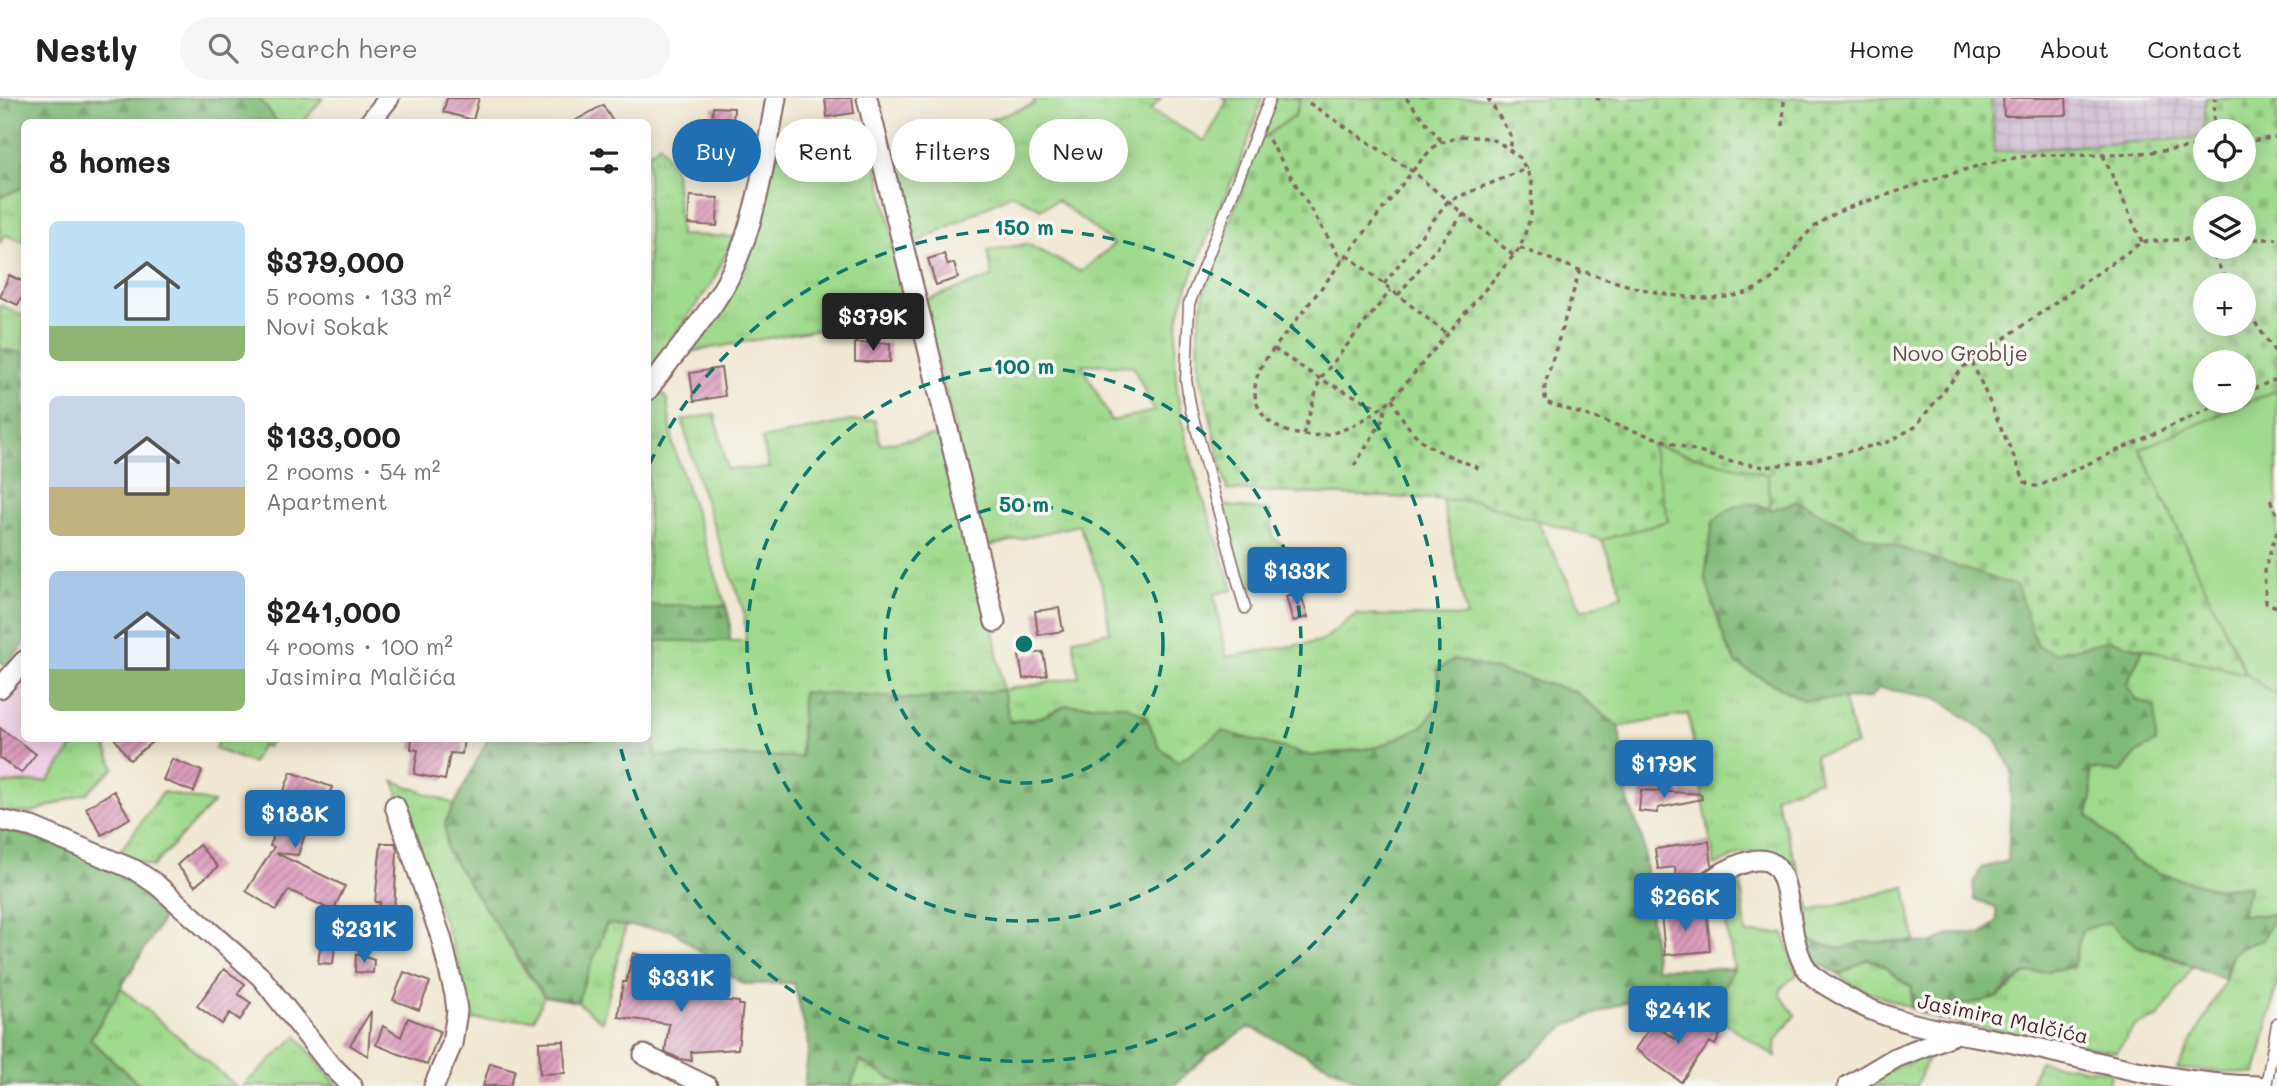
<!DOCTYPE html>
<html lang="en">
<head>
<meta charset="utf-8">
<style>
	body { margin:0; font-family:Mali,sans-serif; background:#f6f6f6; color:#222; height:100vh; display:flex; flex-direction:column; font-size:26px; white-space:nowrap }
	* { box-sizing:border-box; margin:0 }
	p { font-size:23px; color:#767676 }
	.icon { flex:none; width:38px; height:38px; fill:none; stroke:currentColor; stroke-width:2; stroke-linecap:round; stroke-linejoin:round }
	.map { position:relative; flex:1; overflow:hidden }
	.details { position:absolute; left:21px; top:21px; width:630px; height:623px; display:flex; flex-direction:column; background:#fff; border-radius:10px; box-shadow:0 4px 18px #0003 }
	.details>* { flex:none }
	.top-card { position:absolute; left:672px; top:21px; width:665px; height:63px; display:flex; gap:14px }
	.controls { position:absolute; left:2193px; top:21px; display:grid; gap:14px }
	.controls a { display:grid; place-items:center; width:63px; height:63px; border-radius:50%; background:#fff; box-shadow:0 4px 18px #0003; font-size:35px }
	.price { position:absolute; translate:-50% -60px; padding:0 16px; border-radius:7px; background:#1f6fb2; color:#fff; font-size:23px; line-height:46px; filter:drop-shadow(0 2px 4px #0008) }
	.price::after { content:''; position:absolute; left:50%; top:42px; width:21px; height:16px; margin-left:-10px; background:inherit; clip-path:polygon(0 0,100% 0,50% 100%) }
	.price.on { background:#222; color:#fff }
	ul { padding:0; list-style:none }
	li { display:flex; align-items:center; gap:21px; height:175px; padding:0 28px }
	li span { display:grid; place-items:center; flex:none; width:196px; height:140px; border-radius:10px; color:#555 }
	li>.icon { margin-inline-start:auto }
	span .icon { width:84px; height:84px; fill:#fffc; stroke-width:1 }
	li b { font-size:30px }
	h2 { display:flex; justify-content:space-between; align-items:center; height:84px; padding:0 28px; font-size:30px }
	.pill { padding:0 24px; border-radius:32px; background:#fff; box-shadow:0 4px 18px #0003; font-size:24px; line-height:63px }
	.pill.on { background:#1f6fb2; color:#fff }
	header { display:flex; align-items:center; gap:42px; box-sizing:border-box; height:98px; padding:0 35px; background:#fff; border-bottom:2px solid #e0e0e0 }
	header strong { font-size:33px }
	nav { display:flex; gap:38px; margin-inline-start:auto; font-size:24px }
	.search { width:490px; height:63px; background:#f6f6f6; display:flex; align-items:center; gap:18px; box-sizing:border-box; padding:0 24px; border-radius:38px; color:#767676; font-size:26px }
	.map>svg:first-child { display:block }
	.built { fill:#f0d0e5 }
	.industrial { fill:url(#industrial-grid) }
	.grass { fill:url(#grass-tufts); stroke:#757c5c; stroke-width:2; fill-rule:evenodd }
	.forest { fill:url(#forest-firs); stroke:#656c52; stroke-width:2 }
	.cemetery { fill:url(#cemetery-stones); stroke:#757c5c; stroke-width:2; fill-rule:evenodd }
	.park { fill:#a0da8d; stroke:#757c5c; stroke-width:2 }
	.building { fill:url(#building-hatch) }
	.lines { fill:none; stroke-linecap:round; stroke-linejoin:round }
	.lane-casing { stroke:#846565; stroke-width:13 }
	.street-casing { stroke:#846565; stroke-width:23 }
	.path { stroke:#846565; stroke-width:3.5; stroke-dasharray:5 5; stroke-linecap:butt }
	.lane { stroke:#fff; stroke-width:10 }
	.street { stroke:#fff; stroke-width:19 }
	.ring { fill:none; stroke:#0f766e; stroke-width:3.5; stroke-dasharray:12 9 }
	.labels { text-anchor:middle; stroke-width:7; stroke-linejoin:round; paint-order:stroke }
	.park-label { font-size:21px; fill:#604e44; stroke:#f6f6f2 }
	.street-label { font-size:21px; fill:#4a1f2b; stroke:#f6f6f2 }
	.centre { fill:#0f766e; stroke:#f6f6f2; stroke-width:3.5 }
	.ring-label { font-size:21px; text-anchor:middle; font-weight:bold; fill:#0f766e; stroke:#f6f6f2; stroke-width:7; stroke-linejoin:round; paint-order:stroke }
</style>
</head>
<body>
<header>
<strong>Nestly</strong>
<div class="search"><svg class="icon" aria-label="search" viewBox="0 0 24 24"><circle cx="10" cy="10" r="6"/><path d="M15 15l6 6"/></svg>Search here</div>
<nav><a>Home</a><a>Map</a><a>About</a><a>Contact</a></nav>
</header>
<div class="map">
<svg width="2277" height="988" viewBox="0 0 2277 988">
	<defs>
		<pattern id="industrial-grid" width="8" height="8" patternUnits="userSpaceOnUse" patternTransform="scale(1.75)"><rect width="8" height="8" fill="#cebed2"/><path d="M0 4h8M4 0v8" fill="none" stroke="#b2a3b4"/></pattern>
		<pattern id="grass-tufts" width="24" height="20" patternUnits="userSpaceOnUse" patternTransform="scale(1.75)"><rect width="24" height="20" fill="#a0da8d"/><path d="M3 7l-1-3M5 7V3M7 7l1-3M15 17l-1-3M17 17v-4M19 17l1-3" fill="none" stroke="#8bbb7a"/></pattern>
		<pattern id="forest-firs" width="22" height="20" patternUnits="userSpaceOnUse" patternTransform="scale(1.75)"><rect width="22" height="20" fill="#80ba78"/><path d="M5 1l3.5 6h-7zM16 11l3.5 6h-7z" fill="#6b9763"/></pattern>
		<pattern id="cemetery-stones" width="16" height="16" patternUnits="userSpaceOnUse" patternTransform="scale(1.75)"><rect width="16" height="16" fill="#a0da8d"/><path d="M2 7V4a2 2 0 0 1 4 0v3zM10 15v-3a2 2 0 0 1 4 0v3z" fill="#8bbb7a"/></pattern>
		<pattern id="building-hatch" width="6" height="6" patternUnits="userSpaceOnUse" patternTransform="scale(1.75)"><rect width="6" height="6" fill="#db9cbc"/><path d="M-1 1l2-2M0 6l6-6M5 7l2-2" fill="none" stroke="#b47f99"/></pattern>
	</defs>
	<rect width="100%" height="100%" fill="#f6f6f2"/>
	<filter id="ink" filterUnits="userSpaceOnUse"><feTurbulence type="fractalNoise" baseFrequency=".0143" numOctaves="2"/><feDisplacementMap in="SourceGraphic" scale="14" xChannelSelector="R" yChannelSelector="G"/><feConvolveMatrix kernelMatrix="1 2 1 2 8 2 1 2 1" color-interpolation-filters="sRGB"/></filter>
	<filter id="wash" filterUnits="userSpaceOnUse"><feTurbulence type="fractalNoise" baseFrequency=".00686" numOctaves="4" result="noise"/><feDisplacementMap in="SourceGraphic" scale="28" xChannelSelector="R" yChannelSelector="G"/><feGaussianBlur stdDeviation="1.57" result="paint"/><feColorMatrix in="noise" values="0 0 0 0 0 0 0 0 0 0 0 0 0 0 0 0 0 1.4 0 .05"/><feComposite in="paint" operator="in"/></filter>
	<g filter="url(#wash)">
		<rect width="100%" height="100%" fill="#f0e8d2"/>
		<!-- built -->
		<path class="built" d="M 24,579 L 24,640 L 79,641 L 48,683 L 0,686 L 0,606 Z"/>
		<!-- industrial -->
		<path class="industrial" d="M 1991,0 L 2206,0 L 2203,39 L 1993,54 Z"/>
		<!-- grass -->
		<path class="grass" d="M 259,0 L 323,0 L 303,24 L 277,24 Z
			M 1034,0 L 1161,0 L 1150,12 L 1205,43 L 1227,3 L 1223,0 L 1262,0 C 1243,70 1205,134 1183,203 C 1155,289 1208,409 1233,492 L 1214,496 L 1226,559 L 1322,543 L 1357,515 L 1358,517 L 1467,519 L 1442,402 L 1476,403 L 1537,422 L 1582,512 L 1623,497 L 1602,442 L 1668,423 L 1651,347 L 1769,377 L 1770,412 L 1713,423 L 1705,479 L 1726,547 L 1738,567 L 1803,602 L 1843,600 L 1857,647 L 1815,657 L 1820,682 L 1775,698 L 1811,813 L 1905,789 L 1915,843 L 1860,844 L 1842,851 L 1806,842 L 1790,779 L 1756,754 L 1739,756 L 1715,768 L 1688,616 L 1619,629 L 1574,593 L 1437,572 L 1440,605 L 1423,628 L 1379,649 L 1311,658 L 1222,633 L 1178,665 L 1159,649 L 1146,618 L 1067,607 L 1041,619 L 1010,624 L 1003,592 L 917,601 L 802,594 L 801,659 L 654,658 L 656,542 L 746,543 L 744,514 L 700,388 L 682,322 L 715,316 L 727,371 L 769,370 L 762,341 L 850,323 L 875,322 L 880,346 L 938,337 L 993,530 L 1003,592 L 1079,579 L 1073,541 L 1110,534 L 1103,490 L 1079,427 L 985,449 L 922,203 L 992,179 L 988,152 L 1027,146 L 1081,174 L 1114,146 L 1057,102 L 1041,111 L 1012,96 L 910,148 L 890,58 L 1034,6 ZM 1082,266 L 1133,268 L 1154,313 L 1111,323 Z
			M 1276,0 L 1300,0 L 1295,17 L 1260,42 Z
			M 774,42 L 827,52 L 873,49 L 909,211 L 843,227 L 682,255 L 724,208 L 744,164 Z
			M 660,46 L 675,73 L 680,137 L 734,139 L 712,185 L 648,274 L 648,56 Z
			M 24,89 L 24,144 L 5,137 L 0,145 L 0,99 Z
			M 0,207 L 24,218 L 24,255 L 0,251 Z
			M 661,294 L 667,301 L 673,347 L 726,508 L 648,507 L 648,304 Z
			M 1221,407 L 1270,413 L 1273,440 L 1313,466 L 1317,477 L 1244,490 Z
			M 2143,551 L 2246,576 L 2277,598 L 2277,886 L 2256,976 L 2177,971 L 2225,883 L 2232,857 L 2244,845 L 2253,845 L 2240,817 L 2249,788 L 2216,791 L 2159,775 L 2132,762 L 2087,717 L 2092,700 L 2090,671 L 2121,674 L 2138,654 L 2137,602 L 2126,587 Z
			M 79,641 L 103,641 L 114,670 L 87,695 L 30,715 L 0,714 L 0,686 L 48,683 Z
			M 219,641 L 219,640 L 271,641 L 267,649 L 262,647 L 252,665 L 215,651 Z
			M 394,683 L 454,706 L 445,725 L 522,869 L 544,898 L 534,921 L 463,922 L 460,869 Z
			M 163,694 L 213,705 L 152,769 L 118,756 Z
			M 1740,774 L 1746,836 L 1783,835 L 1798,876 L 1782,889 L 1780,897 L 1795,917 L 1775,944 L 1776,959 L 1708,914 L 1734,871 L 1718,784 Z
			M 2108,824 L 2137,848 L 2193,868 L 2158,920 L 2136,927 L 2116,954 L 1941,922 L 1955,908 L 1994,901 L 2012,889 L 2024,876 L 2073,869 L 2082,832 Z
			M 606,826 L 626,828 L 602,924 L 577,904 Z
			M 1868,861 C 1886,866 1895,881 1912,889 L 1911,910 L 1856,889 L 1839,877 Z
			M 121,890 L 236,988 L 141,988 L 90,942 Z
			M 297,938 L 338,988 L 243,988 Z
			M 1930,956 L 1916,988 L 1867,988 L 1867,982 Z
			M 859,963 L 904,988 L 851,988 Z
			M 2039,964 L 2112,974 L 2107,988 L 2029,988 Z"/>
		<!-- forest -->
		<path class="forest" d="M 0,0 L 259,0 L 277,24 L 24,24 L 24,89 L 0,99 Z
			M 0,251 L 24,255 L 24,546 L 5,569 L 0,562 Z
			M 1797,403 L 1862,437 L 2018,488 L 2055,555 L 2110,542 L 2143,551 L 2126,587 L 2137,602 L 2155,609 L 2156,645 L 2138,654 L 2121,674 L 2090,671 L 2092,700 L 2088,717 L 2132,762 L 2159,775 L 2216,791 L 2250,788 L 2241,817 L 2274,817 L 2263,842 C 2238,849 2227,853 2225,882 L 2166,856 L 2137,848 L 2108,824 L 2082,832 L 2073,869 L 2024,876 L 1994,901 L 1955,908 L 1941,922 L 1911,910 L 1912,889 C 1895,881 1886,866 1868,861 L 1839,877 L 1812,861 L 1806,842 L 1842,851 L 1860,844 L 1930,845 L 1955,835 L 1983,836 L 1997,823 L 1996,810 L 1975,802 L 1973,787 L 1981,770 L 2008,763 L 2012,673 L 1996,641 L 1937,600 L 1879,590 L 1870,600 L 1803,602 L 1738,567 L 1726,547 L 1705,479 L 1713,423 C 1734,407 1745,399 1771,412 Z
			M 648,507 L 726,508 L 730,523 L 730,543 L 656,543 L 655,658 L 801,659 L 802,594 L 917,601 L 1003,592 L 1010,624 L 1041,619 L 1067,607 L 1125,607 L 1146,618 L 1159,649 L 1178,664 L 1222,633 L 1311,658 L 1379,649 L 1423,628 L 1440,605 L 1437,572 L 1455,561 L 1574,593 L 1619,629 L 1627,699 L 1643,744 L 1656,870 L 1734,871 L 1708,914 L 1671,904 L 1648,921 L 1635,900 L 1567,927 L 1496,988 L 1370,988 L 1250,929 L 1210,955 L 1173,988 L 904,988 L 860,963 L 851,988 L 804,988 L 809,947 L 794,885 L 742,886 L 672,832 L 607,826 L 577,904 L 544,898 L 447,753 L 445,725 L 488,641 L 648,640 Z
			M 0,731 C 61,745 123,767 168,812 L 90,941 L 141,988 L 0,988 Z"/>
		<!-- cemetery -->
		<path class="cemetery" d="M 1300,0 L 1991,0 L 1994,54 L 2203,39 L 2206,0 L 2277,0 L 2277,292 L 2140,351 L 2246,576 L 2110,542 L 2055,555 L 2037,548 L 2017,488 L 1862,437 L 1798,403 L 1770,412 L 1768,377 L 1652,347 L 1668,423 L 1602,442 L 1476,403 L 1227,392 L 1199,271 L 1198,231 L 1205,190 L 1260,42 L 1295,18 ZM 2205,33 L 2244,33 L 2244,72 L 2205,72 ZM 2205,110 L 2244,110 L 2244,149 L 2205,149 ZM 2205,187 L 2244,187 L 2244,226 L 2205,226 ZM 2205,264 L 2244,264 L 2244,303 L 2205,303 Z"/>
		<!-- park -->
		<path class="park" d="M 2277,292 L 2277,598 L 2246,576 L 2140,351 Z"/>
		<g id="blocks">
			<!-- building -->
			<path class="building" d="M 447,0 L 479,0 L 473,22 L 443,14 Z
				M 825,0 L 852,0 L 854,15 L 827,19 Z
				M 2003,0 L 2066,0 L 2067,17 L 2004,18 Z
				M 603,7 L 613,24 L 573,24 Z
				M 713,9 L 734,10 L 731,56 L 705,54 L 707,22 L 712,23 Z
				M 690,98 L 718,100 L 717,128 L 688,126 Z
				M 944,156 L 948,167 L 954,165 L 958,180 L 936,187 L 928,161 Z
				M 9,177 L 24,184 L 24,203 L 21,201 L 18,207 L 0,199 Z
				M 855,245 L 890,245 L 890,264 L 855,264 Z
				M 721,270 L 725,298 L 694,303 L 690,275 Z
				M 1300,494 L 1308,519 L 1293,523 L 1286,498 Z
				M 1059,510 L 1063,533 L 1038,537 L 1035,513 Z
				M 1043,554 L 1047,577 L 1023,581 L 1019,558 Z
				M 0,630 L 36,656 L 21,675 L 0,660 Z
				M 114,640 L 157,640 L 130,662 Z
				M 412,640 L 464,640 L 462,656 L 450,655 L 445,682 L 414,676 L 418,652 L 411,651 Z
				M 1669,648 L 1688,650 L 1684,673 L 1666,670 Z
				M 172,661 L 202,673 L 194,694 L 163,682 Z
				M 291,674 L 332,689 L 323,713 L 314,710 L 298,757 L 276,755 L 345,788 L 333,813 L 289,792 L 276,812 L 246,793 L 274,749 L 270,748 L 280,716 L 276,714 Z
				M 1641,692 L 1701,696 L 1702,701 L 1658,710 L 1657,715 L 1639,713 Z
				M 114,693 L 130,720 L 102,737 L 86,710 Z
				M 1709,743 L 1712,768 L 1698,777 L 1676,780 L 1675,769 L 1658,771 L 1655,751 Z
				M 381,745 L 395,745 L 397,752 L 394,816 L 409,817 L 405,844 L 375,840 L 380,804 L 375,804 Z
				M 199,747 L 218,769 L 195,788 L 177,767 Z
				M 1685,813 L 1686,818 L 1707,816 L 1710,853 L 1665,857 L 1661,815 Z
				M 321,843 L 335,848 L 333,866 L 318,865 Z
				M 633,855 L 652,860 L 645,887 L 709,897 L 708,901 L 739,904 L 739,907 L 743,907 L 738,951 L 691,954 L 692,963 L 680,961 L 665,954 L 669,926 L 618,919 L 623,884 L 626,884 Z
				M 356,856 L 374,862 L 373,875 L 355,874 Z
				M 224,871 L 245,886 L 238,896 L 251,905 L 240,922 L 230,915 L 222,926 L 197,908 Z
				M 404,874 L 430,884 L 419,912 L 393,902 Z
				M 371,913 L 368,958 L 350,947 Z
				M 1688,916 L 1722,933 L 1715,947 L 1710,944 L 1681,984 L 1635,951 L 1653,926 L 1675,941 Z
				M 408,920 L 440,933 L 427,967 L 376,947 L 383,928 L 401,939 Z
				M 564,943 L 565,975 L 540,976 L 539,944 Z
				M 490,965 L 515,972 L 510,988 L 483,988 Z"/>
		</g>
	</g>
	<g filter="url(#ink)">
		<use href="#blocks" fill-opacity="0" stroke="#846565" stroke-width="2"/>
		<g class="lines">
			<!-- lane casing -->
			<g class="lane-casing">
				<path id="lane" d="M 1245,510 L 1191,312 L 1186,282 L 1189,206 L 1270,0
					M 2266,988 L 2277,926"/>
			</g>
			<!-- street casing -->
			<g class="street-casing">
				<path id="street" d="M 867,0 L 995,524
					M 370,24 L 389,0
					M 648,292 C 673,256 704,224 726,185 C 756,129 765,61 776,0
					M 0,590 L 24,563
					M 395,708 L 441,839 L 455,897 L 457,913 L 452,946 L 434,988
					M 0,722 L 32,729 L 135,772 L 156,786 L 261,879 L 327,963 L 352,988
					M 1709,783 C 1807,720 1777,814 1803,865 C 1811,881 1830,889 1844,898 C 1898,931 1963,934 2023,947 C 2101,964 2177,987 2258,988
					M 644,957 L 707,988
					M 1848,988 L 1895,960 L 1953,937"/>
			</g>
			<!-- path -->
			<path class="path" d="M 1406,0 L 1442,44
				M 1488,0 L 1511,38 L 1511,51
				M 1596,0 L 1600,2
				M 1309,5 L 1412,73 L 1514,158
				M 1783,28 L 1784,0
				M 2213,33 L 2215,0
				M 1462,38 L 1488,40 L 1500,45 L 1520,60 L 1532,82 L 1531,118 L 1520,150 L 1394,299 C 1376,315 1353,331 1328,336 C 1280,345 1234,312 1265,262 L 1422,61 L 1437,46 Z
				M 1269,42 L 1342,163
				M 2244,44 L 2277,39
				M 2103,57 L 2142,144
				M 2244,141 L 2277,141
				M 2209,149 L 2229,187
				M 1520,150 C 1581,172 1711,229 1770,182 C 1784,171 1792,154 1803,140 C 1822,118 1850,108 1877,100 C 1921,86 1968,68 2014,60 C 2045,55 2074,58 2104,57 C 2138,56 2172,52 2205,48
				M 1347,157 L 1447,236
				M 1580,172 L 1545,286 L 1545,304 L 1727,363 L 1765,369 L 1808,363 L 1888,344 L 1915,329 L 1962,270 L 2142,144 L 2205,140
				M 1384,186 L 1448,103 L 1528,70
				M 1398,197 L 1464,116
				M 2244,208 L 2277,257
				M 1274,251 L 1320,281 L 1381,311
				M 1972,264 L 2025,384 L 2031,388 L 2039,388 L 2226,303
				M 2244,295 L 2277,281
				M 1392,301 C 1416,351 1435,351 1483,372
				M 1303,337 L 1320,281 L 1391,192
				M 1354,368 L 1384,320 L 1385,307
				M 2270,402 L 2277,416
				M 2277,433 L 2264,473 L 2266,505 L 2277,509"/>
			<!-- lane -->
			<use href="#lane" class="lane"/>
			<!-- street -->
			<use href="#street" class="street"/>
		</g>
	</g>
	<!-- distance rings -->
	<g class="ring">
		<circle cx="1024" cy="546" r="139"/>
		<circle cx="1024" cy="546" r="277"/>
		<path d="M649 367A416 416 0 1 1 619 643"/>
	</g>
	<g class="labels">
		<!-- park labels -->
		<g class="park-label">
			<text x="1960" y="263">Novo Groblje</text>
		</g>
		<!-- street labels -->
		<g class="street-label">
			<text transform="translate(2003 921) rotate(12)" y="7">Jasimira Malčića</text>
		</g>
	</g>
	<circle cx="1024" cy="546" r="10" class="centre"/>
	<g class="ring-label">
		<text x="1024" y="137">150 m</text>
		<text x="1024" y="276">100 m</text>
		<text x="1024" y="414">50 m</text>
	</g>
</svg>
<div class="controls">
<a><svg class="icon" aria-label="locate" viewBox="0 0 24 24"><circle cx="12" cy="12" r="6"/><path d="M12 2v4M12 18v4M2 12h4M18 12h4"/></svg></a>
<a><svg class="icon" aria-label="layers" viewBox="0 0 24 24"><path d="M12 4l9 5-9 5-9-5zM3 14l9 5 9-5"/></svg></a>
<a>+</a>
<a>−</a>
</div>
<b class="price on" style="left:873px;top:255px">$379K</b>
<b class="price" style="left:1297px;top:509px">$133K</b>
<b class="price" style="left:1664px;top:702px">$179K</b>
<b class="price" style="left:295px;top:752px">$188K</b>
<b class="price" style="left:1685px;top:835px">$266K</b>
<b class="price" style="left:364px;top:867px">$231K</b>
<b class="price" style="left:681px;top:916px">$331K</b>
<b class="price" style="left:1678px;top:948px">$241K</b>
<div class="top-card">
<a class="pill on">Buy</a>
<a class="pill">Rent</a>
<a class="pill">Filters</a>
<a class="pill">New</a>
</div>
<section class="details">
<h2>8 homes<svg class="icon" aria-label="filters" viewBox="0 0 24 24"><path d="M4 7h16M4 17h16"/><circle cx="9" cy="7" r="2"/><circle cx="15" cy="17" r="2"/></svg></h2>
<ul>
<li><span style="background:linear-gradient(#bfe0f5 75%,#8fb573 0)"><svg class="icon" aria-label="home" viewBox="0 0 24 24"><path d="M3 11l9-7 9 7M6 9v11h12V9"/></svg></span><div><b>$379,000</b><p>5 rooms · 133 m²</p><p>Novi Sokak</p></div></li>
<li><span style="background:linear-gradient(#c9d6e8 65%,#c2b280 0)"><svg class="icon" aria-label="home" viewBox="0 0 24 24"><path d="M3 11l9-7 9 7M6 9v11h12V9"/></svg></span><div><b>$133,000</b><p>2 rooms · 54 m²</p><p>Apartment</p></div></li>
<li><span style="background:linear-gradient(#a9c7e8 70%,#8fb573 0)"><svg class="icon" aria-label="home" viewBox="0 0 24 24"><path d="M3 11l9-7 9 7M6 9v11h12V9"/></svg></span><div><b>$241,000</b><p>4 rooms · 100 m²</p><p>Jasimira Malčića</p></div></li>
</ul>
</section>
</div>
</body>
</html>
